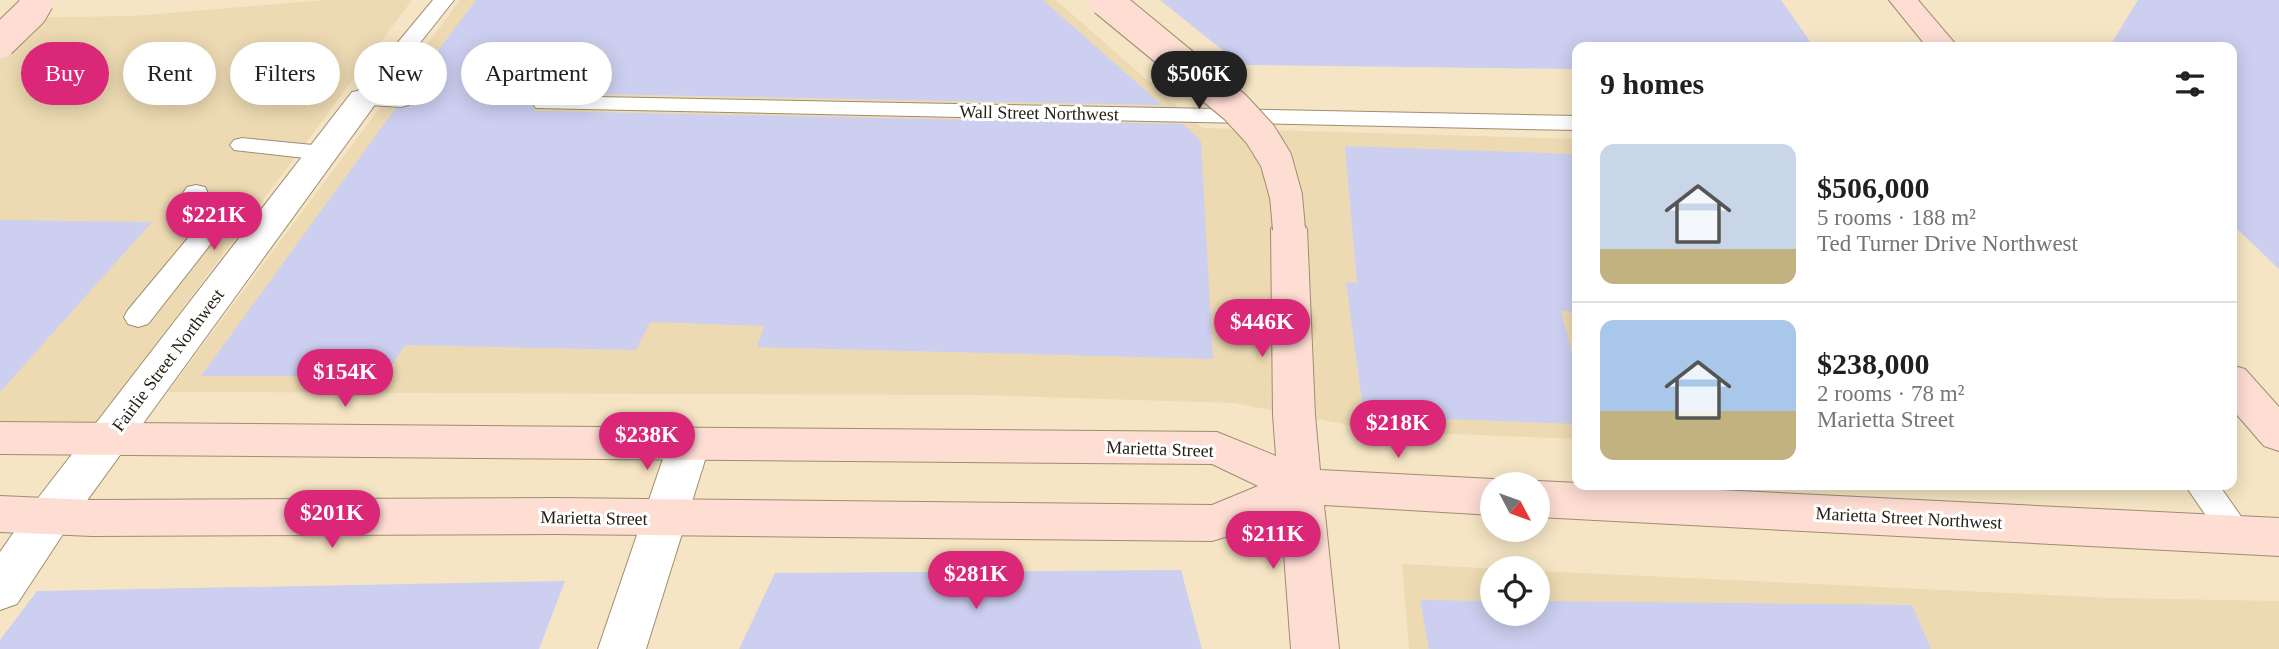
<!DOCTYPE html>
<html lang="en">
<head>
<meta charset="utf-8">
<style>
	body { margin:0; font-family:"Times New Roman",serif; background:#f6f6f6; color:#202124; height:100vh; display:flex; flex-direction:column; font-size:26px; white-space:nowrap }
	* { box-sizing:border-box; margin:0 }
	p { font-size:23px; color:#757577 }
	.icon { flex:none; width:38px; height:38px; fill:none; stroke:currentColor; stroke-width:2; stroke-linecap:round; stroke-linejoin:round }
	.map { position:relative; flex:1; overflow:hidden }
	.side { position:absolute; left:1572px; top:42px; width:665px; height:448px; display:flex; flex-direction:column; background:#fff; border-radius:14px; box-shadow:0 4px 18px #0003 }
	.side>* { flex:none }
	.hud { position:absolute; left:21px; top:42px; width:665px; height:63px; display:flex; gap:14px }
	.needle { width:46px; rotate:131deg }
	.fabs { position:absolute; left:1480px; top:472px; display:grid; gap:14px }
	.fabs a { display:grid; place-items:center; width:70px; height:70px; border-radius:50%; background:#fff; box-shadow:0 4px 18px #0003; font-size:35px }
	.price { position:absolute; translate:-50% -60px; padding:0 16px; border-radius:24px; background:#db2777; color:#fff; font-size:23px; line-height:46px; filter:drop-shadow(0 2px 4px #0008) }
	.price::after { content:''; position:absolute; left:50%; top:42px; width:21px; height:16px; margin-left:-10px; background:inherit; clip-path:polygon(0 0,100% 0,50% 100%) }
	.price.selected { background:#222; color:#fff }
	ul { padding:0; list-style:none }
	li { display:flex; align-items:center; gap:21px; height:175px; padding:0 28px }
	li+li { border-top:2px solid #e0e0e0 }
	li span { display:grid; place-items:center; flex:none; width:196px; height:140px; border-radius:14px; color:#555 }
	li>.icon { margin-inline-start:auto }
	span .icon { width:84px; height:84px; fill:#fffc; stroke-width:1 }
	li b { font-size:30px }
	h2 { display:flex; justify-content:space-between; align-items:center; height:84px; padding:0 28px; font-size:30px }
	.pill { padding:0 24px; border-radius:32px; background:#fff; box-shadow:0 4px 18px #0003; font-size:24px; line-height:63px }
	.pill.selected { background:#db2777; color:#fff }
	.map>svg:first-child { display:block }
	.built { fill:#eddab3 }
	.building { fill:#cccff0 }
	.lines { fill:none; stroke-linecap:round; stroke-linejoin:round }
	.lane-casing { stroke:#9d8e70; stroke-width:2 }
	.street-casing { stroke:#9d8e70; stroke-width:2 }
	.secondary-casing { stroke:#9d8e70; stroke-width:2 }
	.lane { fill:#fff; fill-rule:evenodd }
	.street { fill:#fff; fill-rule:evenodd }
	.secondary { fill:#feddd3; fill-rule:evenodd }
	.secondary-bridge-casing { stroke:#9d8e70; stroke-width:34; stroke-linecap:butt }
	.secondary-bridge { stroke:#feddd3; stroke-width:32 }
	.labels { text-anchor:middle; stroke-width:6; stroke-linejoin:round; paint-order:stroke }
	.street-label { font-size:18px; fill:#272115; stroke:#fff }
</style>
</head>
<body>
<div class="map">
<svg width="2279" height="649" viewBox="0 0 2279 649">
	<rect width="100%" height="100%" fill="#f5e5c4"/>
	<!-- built -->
	<path class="built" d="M 325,0 L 412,0 L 98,422 L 0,421 L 0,18 L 133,16 Z
		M 460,0 L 1056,0 L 1202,128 L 1577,139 L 1577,439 L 1379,431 L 1234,403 L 977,395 L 168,392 Z
		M 1402,564 L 1501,569 L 1493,569 L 1493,614 L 1538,614 L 1538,571 L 2113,598 L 2279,601 L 2279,649 L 1409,649 Z"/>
	<!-- building -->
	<path class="building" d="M 476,0 L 1043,0 L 1162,105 L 544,93 L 534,96 L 529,103 L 536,111 L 1183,124 L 1201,141 L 1213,359 L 757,347 L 764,326 L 650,322 L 636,350 L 405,345 L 385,376 L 201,376 L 395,109 L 411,106 L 414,99 L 407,92 Z
		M 1160,0 L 1781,0 L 1814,47 L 1577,47 L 1577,69 L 1241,65 Z
		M 2138,0 L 2279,0 L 2279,269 L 2231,223 L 2231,47 L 2109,47 Z
		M 1345,146 L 1577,154 L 1577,312 L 1561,311 L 1577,371 L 1577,424 L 1364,416 L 1346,282 L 1357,283 Z
		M 0,220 L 152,222 L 0,392 Z
		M 1181,570 L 1202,649 L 739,649 L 775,573 Z
		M 565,581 L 539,649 L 0,649 L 0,640 L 37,591 Z
		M 1420,600 L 1493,601 L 1493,614 L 1538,614 L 1538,601 L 1912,605 L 1931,649 L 1429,649 Z"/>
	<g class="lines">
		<!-- lane casing -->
		<g class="lane-casing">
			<path id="lane" d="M 433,0 L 454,0 L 380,93 L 409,95 L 412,100 L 409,105 L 401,107 L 355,104 L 352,99 L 355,94 Z
				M 544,96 L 1577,116 L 1577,130 L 536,108 L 532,103 L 536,98 Z
				M 242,138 L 323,146 L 332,148 L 335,153 L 332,158 L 323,160 L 234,150 L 230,145 L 234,140 Z
				M 196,185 L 205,187 L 224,227 L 148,324 L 138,327 L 128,324 L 124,317 L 128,310 L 198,226 L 183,193 L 187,187 Z
				M 2185,485 L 2219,485 L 2254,535 L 2250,545 L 2238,549 L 2226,545 Z"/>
		</g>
		<!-- street casing -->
		<g class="street-casing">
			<path id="street" d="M 363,90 L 374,92 L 379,99 L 67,528 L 17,604 L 0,610 L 0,552 L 35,502 L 352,92 Z
				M 689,428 L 704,432 L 710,444 L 646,649 L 598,649 L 668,444 L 674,432 Z"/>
		</g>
		<!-- secondary casing -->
		<g class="secondary-casing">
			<path id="secondary" d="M 1889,0 L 1918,0 L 1958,47 L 1927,47 Z
				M 1289,217 L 1302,221 L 1307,229 L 1315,415 L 1320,470 L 1493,479 L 1509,485 L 1493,485 L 1493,515 L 1324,505 L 1339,649 L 1291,649 L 1281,514 L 1248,530 L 1212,541 L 556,534 L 92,536 L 0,532 L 0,496 L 92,500 L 556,498 L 1212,505 L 1258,486 L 1212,464 L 0,454 L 0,422 L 1217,432 L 1276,456 L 1273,415 L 1271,229 L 1276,221 Z
				M 2231,365 L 2245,369 L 2279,407 L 2279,451 L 2264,446 L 2231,408 Z
				M 1538,481 L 2279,518 L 2279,556 L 1538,517 L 1538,485 L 1528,485 Z"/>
		</g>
		<!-- lane -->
		<use href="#lane" class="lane"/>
		<!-- street -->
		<use href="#street" class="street"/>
		<!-- secondary -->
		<use href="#secondary" class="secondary"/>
		<!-- secondary-bridge casing -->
		<g class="secondary-bridge-casing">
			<path id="secondary-bridge" d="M 1105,0 L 1235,107 L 1260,134 L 1276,160 L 1286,196 L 1289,229
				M 0,42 L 31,12 L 38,0"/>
		</g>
		<!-- secondary-bridge -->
		<use href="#secondary-bridge" class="secondary-bridge"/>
	</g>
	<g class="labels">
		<!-- street labels -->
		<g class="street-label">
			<text transform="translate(1039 113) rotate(1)" y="6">Wall Street Northwest</text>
			<text transform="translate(168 360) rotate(-53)" y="6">Fairlie Street Northwest</text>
			<text transform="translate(1160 449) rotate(2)" y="6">Marietta Street</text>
			<text transform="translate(594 518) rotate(1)" y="6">Marietta Street</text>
			<text transform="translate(1909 518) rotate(3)" y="6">Marietta Street Northwest</text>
		</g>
	</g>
</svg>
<div class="fabs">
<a><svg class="needle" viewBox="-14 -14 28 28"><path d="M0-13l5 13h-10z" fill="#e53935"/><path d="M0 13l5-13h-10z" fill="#757577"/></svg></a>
<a><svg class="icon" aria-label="locate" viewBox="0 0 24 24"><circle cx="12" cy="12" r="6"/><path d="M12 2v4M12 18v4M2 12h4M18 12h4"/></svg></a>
</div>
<b class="price selected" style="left:1199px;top:111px">$506K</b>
<b class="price" style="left:214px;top:252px">$221K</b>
<b class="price" style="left:1262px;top:359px">$446K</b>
<b class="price" style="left:345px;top:409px">$154K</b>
<b class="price" style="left:1398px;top:460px">$218K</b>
<b class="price" style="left:647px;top:472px">$238K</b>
<b class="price" style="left:332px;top:550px">$201K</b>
<b class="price" style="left:1273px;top:571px">$211K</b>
<b class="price" style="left:976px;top:611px">$281K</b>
<div class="hud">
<a class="pill selected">Buy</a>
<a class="pill">Rent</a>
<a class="pill">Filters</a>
<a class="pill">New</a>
<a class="pill">Apartment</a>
</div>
<section class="side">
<h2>9 homes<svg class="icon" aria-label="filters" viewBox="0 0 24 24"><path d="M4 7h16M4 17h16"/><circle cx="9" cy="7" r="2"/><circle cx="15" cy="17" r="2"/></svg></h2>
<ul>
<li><span style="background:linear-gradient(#c9d6e8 75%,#c2b280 0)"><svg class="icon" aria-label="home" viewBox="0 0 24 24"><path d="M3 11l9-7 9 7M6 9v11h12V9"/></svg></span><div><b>$506,000</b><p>5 rooms · 188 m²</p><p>Ted Turner Drive Northwest</p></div></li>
<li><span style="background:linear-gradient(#a9c7e8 65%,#c2b280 0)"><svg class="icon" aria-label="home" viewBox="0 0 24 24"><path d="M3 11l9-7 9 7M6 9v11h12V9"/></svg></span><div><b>$238,000</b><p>2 rooms · 78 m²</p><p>Marietta Street</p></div></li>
</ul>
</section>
</div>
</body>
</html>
